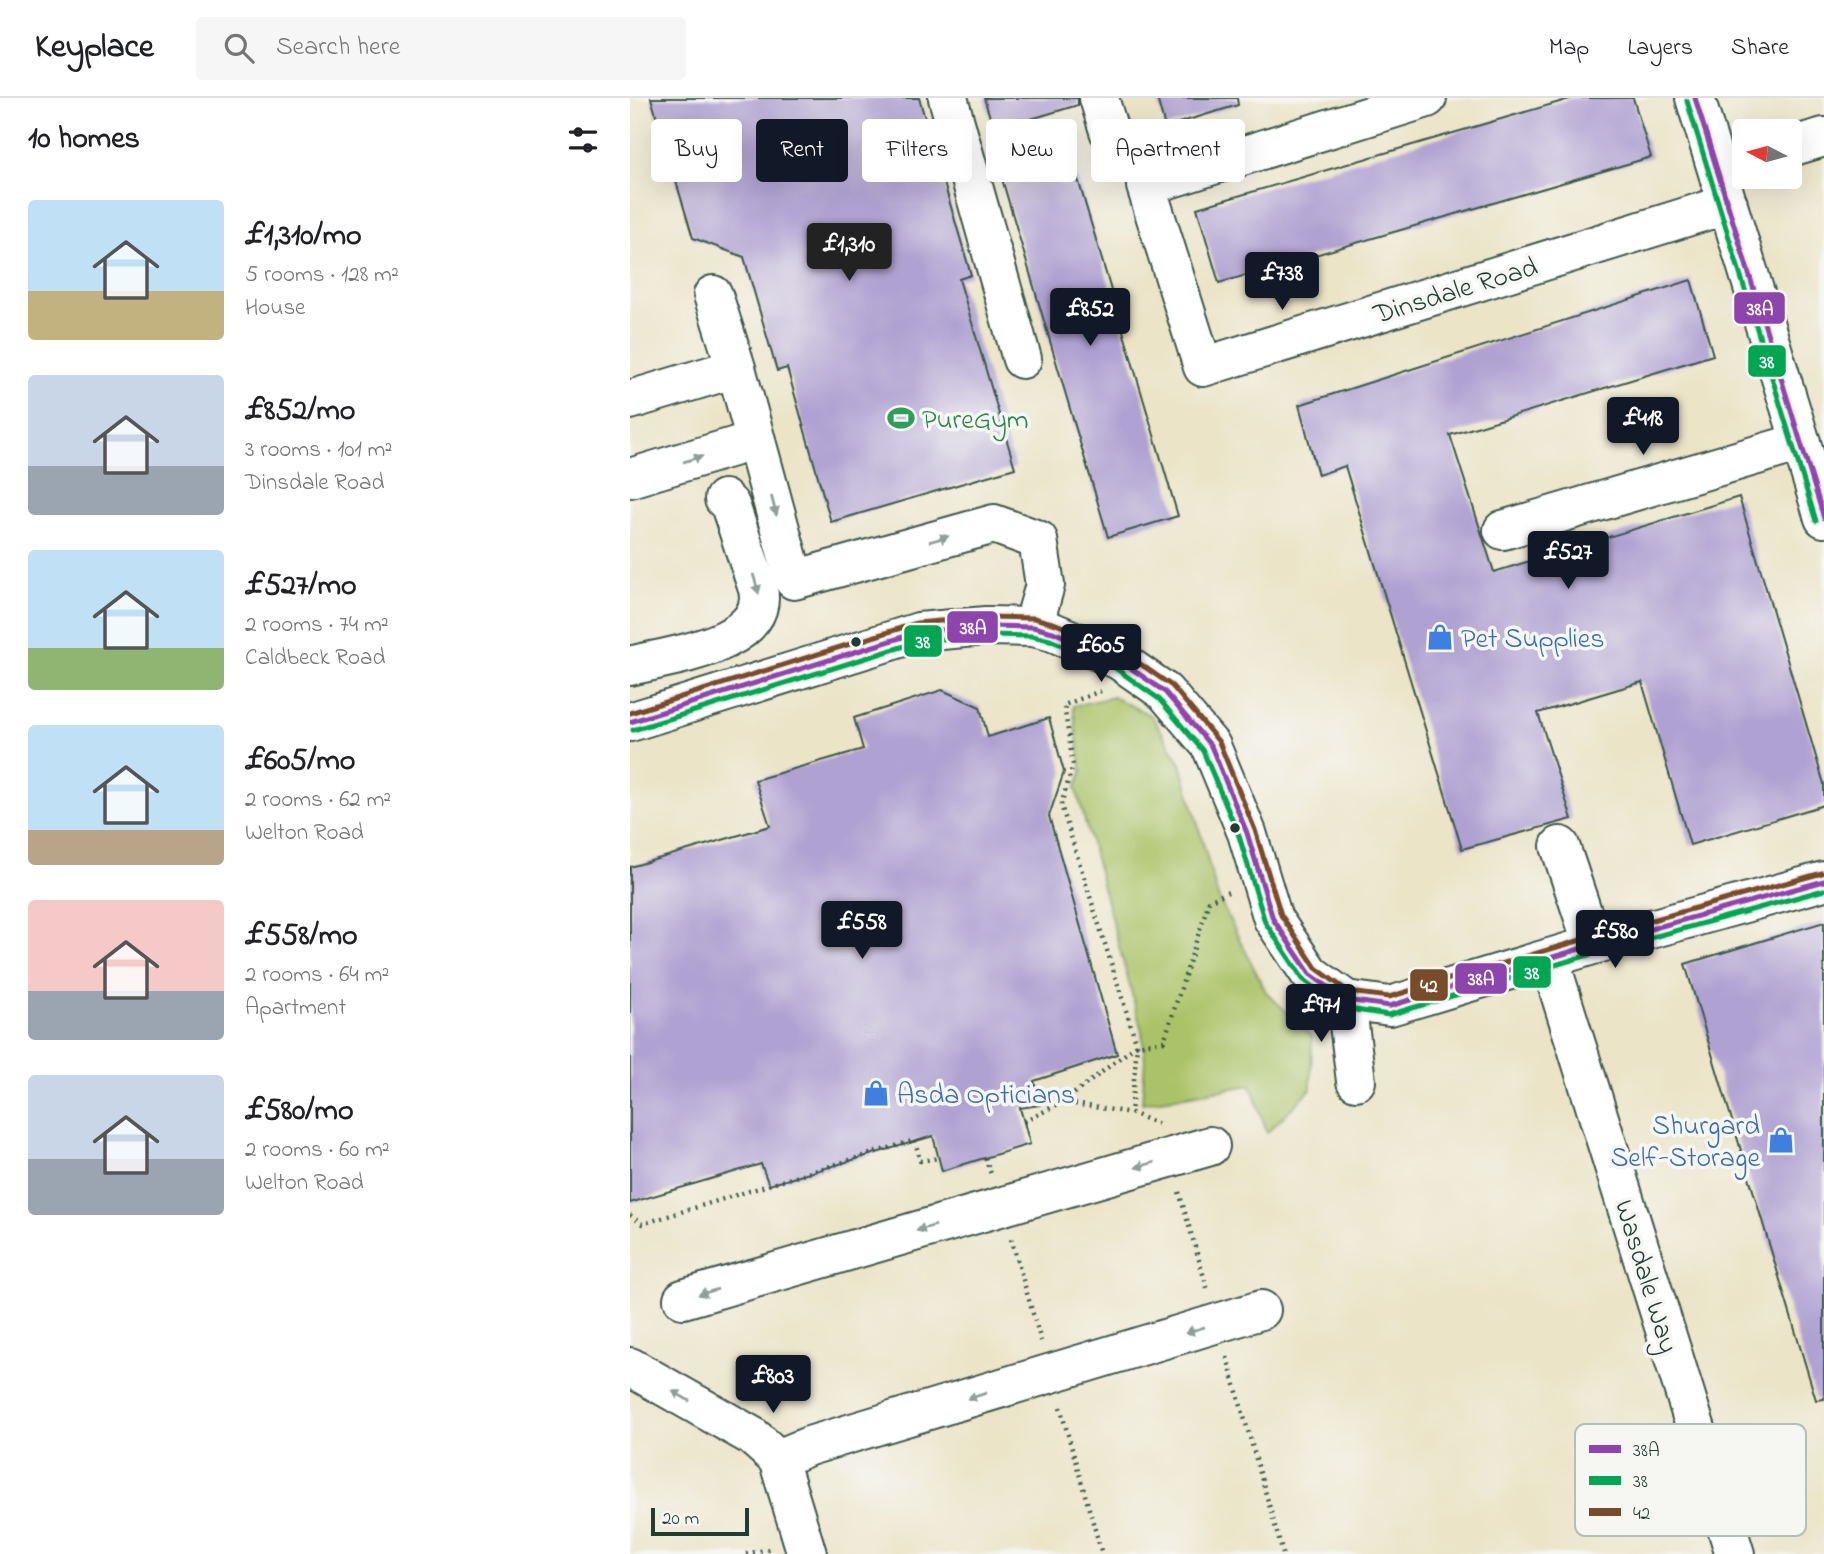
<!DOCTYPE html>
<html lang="en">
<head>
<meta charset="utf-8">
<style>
	body { margin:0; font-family:"Indie Flower",sans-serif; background:#f6f6f6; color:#202124; height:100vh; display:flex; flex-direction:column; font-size:26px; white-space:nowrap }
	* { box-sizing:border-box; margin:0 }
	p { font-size:23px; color:#757577 }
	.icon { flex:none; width:38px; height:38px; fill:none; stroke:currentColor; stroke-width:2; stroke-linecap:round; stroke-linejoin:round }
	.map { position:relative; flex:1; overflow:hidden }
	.drawer { display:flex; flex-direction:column; background:#fff; width:630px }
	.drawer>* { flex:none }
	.top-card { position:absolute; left:21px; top:21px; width:665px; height:63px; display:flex; gap:14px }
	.needle { width:46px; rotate:276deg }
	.controls { position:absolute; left:1102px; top:21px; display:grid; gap:14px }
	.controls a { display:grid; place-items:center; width:70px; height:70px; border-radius:7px; background:#fff; box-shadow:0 7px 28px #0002; font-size:35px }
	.scale { position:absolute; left:21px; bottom:18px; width:98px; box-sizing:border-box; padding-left:7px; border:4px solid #1f3d34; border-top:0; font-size:19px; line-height:24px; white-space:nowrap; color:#1f3d34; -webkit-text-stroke:5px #f6f6f2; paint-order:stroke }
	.price { position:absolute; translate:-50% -60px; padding:0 16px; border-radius:7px; background:#111827; color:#fff; font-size:23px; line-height:46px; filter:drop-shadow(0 2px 4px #0008) }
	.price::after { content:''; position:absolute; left:50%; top:42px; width:21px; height:16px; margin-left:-10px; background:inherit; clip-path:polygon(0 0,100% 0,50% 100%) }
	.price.selected { background:#222; color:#fff }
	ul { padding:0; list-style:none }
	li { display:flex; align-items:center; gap:21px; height:175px; padding:0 28px }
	li span { display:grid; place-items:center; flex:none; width:196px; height:140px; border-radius:7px; color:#555 }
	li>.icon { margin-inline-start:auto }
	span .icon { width:84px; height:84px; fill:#fffc; stroke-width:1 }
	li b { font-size:30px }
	h2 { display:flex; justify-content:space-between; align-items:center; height:84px; padding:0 28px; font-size:30px }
	.pill { padding:0 24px; border-radius:7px; background:#fff; box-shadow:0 7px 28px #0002; font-size:24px; line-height:63px }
	.pill.selected { background:#111827; color:#fff }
	header { display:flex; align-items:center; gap:42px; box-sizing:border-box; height:98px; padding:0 35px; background:#fff; border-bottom:2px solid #e0e0e0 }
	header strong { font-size:33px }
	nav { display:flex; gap:38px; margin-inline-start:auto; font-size:24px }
	.search { width:490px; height:63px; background:#f6f6f6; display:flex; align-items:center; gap:18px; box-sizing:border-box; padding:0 24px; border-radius:7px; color:#757577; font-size:26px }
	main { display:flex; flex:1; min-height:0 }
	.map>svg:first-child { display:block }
	.green { fill:#abc368; stroke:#65804e; stroke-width:2 }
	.building { fill:#afa1d1 }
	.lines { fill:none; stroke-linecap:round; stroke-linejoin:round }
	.minor-casing { stroke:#3e564a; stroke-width:42 }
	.path { stroke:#3e564a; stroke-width:4.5; stroke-dasharray:2 5; stroke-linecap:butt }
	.minor { stroke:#fff; stroke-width:38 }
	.bus-1-casing { stroke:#f6f6f2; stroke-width:10 }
	.bus-2-casing { stroke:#f6f6f2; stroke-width:10 }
	.bus-3-casing { stroke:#f6f6f2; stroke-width:10 }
	.bus-1 { stroke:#8e44ad; stroke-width:5 }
	.bus-2 { stroke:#00a651; stroke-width:5 }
	.bus-3 { stroke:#7a4b2a; stroke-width:5 }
	.oneway { fill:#8f9e9a }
	.bus-dot { fill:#1f3d34; stroke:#f6f6f2; stroke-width:2.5 }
	.labels { text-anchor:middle; stroke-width:7; stroke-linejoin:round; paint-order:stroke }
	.street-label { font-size:28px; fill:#1f3d34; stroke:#f6f6f2 }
	.leisure-label { font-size:28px; fill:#27864d; stroke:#f6f6f2; text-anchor:start }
	.shop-label { font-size:28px; fill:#366cbe; stroke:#f6f6f2; text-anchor:start }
	.key { fill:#f6f6f2; stroke:#b6beb9; stroke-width:2 }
	.key-label { font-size:19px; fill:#1f3d34 }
	.line-badge { stroke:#f6f6f2; stroke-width:2.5 }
	.badge-label { font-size:19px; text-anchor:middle; font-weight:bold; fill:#fff }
</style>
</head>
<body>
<header>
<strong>Keyplace</strong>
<div class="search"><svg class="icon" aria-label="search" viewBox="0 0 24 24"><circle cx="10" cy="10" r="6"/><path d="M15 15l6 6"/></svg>Search here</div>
<nav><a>Map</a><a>Layers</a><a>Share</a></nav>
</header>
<main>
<section class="drawer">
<h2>10 homes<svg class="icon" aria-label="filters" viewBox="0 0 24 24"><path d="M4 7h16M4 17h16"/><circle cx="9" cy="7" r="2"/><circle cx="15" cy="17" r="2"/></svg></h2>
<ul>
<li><span style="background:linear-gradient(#bfe0f5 65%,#c2b280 0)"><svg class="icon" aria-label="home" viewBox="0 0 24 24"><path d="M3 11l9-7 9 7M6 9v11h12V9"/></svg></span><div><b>£1,310/mo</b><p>5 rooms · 128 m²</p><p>House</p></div></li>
<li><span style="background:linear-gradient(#c9d6e8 65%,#9aa5b1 0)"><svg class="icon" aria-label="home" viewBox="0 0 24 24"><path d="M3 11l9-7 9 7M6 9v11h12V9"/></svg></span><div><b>£852/mo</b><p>3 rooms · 101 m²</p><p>Dinsdale Road</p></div></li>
<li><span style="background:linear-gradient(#bfe0f5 70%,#8fb573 0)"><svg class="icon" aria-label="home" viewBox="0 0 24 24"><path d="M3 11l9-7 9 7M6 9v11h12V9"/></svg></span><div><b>£527/mo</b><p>2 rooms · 74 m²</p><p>Caldbeck Road</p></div></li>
<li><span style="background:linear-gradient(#bfe0f5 75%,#b9a48a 0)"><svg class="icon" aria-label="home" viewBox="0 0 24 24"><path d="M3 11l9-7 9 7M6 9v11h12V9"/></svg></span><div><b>£605/mo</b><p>2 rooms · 62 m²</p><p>Welton Road</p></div></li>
<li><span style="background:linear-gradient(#f6c9c9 65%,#9aa5b1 0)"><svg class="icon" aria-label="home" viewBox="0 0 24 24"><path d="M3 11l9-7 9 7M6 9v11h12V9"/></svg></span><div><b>£558/mo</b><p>2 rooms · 64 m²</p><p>Apartment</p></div></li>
<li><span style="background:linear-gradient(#c9d6e8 60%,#9aa5b1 0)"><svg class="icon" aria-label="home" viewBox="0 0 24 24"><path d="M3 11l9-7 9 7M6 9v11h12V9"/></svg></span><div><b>£580/mo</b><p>2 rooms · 60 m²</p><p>Welton Road</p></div></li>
</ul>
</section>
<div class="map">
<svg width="1194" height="1456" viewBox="0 0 1194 1456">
	<rect width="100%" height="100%" fill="#f6f6f2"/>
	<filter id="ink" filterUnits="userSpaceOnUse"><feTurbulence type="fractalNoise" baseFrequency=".0143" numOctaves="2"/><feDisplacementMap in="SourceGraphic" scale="14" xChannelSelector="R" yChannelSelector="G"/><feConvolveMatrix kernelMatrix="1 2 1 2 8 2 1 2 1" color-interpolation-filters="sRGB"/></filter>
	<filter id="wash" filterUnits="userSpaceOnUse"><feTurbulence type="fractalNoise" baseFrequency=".00686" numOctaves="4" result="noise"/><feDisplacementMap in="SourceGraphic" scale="28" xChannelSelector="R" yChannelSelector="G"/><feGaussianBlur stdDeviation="1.57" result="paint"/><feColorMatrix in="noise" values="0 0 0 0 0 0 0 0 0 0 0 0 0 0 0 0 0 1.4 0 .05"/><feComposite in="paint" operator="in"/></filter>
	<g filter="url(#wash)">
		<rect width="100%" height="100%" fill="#ebe4c7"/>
		<!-- green -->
		<path class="green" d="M 483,599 L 522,618 L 551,666 L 588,799 L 636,894 L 682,939 L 681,991 L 637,1035 L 621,987 L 512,1005 L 515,962 L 512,933 L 446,690 L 452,674 L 443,608 Z"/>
		<g id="blocks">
			<!-- building -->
			<path class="building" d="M 21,0 L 289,0 L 341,177 L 329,181 L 385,370 L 201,424 L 157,270 L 147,273 L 114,159 L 63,140 Z
				M 354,0 L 448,0 L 448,7 L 364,32 Z
				M 527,0 L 607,0 L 608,7 L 535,29 Z
				M 943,0 L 1003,0 L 1021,59 L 589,185 L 567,110 Z
				M 442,61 L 548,418 L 478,439 L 372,81 Z
				M 1061,182 L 1083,257 L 820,337 L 864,474 L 1109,399 L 1194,686 L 1194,707 L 1060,747 L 1012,584 L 908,615 L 942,721 L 832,751 L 715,368 L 688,377 L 669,307 Z
				M 312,592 L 350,609 L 358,639 L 419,620 L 434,674 L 419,718 L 487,956 L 404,983 L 410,1007 L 390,1010 L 400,1046 L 312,1073 L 303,1038 L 139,1087 L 131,1066 L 0,1105 L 0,769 L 140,728 L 125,682 L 233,651 L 224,620 Z
				M 1194,824 L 1194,1301 L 1186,1302 L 1055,866 Z"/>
		</g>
	</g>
	<g filter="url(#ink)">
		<use href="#blocks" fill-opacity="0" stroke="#3e564a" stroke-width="2"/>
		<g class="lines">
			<!-- minor casing -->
			<g class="minor-casing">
				<path id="minor" d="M 318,0 L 392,261
					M 469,0 L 479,33
					M 797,0 L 516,88 L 573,269 L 1098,106
					M 1065,0 L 1194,420
					M 1160,49 L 1194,39
					M 83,197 L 106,270 L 164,482 L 364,426 L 408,442 L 415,487 L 403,529
					M 0,302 L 106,270
					M 0,380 L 126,342
					M 873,432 L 1171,344
					M 0,568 C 38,558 140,547 128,491 L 100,407 L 94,401
					M 0,624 L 289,534 L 356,528 L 403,529 L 423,534 L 489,562 L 535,594 L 581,648 L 617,735 L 643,821 L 680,876 L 716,902 L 760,908 L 963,847 L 1194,783
					M 930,748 L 963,847
					M 919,860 L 1105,1456
					M 716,902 L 726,983
					M 53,1201 L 580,1048
					M 0,1269 L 122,1338 L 148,1361 L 177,1456
					M 148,1361 L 179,1348 L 631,1212"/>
			</g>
			<!-- path -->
			<path class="path" d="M 471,593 L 434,607 L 443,667 L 431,707 L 507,947 L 501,1015
				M 433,1004 L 507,947 L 534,943 L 579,803 L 598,794
				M 394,1024 L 432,1004 L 501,1015 L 529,1026
				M 355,1060 L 361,1076
				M 549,1094 L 578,1193
				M 0,1117 L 12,1126 L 285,1042 L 290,1063 L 309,1060
				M 381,1141 L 411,1243
				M 597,1259 L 653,1456
				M 430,1309 L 472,1456
				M 116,1456 L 139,1451"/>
			<!-- minor -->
			<use href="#minor" class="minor"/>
			<!-- bus-1 casing -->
			<g class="bus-1-casing">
				<path id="bus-1" d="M 1065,0 L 1194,420
					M 0,624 L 289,534 L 356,528 L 403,529 L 423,534 L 489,562 L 535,594 L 581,648 L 617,735 L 643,821 L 680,876 L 716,902 L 760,908 L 963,847 L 1194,783"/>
			</g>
			<!-- bus-2 casing -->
			<g class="bus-2-casing">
				<path id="bus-2" d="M 1057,3 L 1186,423
					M 3,632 L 291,543 L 356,537 L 402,538 L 420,542 L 485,570 L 529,601 L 573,653 L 609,738 L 635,824 L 673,881 L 712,910 L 759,917 L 965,855 L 1194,792"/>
			</g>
			<!-- bus-3 casing -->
			<g class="bus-3-casing">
				<path id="bus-3" d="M 0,615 L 287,525 L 356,519 L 404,520 L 426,526 L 493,554 L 542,588 L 589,644 L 625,732 L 651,817 L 686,870 L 719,894 L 759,899 L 961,839 L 1192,775"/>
			</g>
			<!-- bus-1 -->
			<use href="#bus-1" class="bus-1"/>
			<!-- bus-2 -->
			<use href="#bus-2" class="bus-2"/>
			<!-- bus-3 -->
			<use href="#bus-3" class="bus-3"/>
		</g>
		<!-- one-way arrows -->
		<defs><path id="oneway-solid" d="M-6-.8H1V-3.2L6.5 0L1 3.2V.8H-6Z" transform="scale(1.75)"/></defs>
		<g class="oneway">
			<use href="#oneway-solid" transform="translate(63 361) rotate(-17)"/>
			<use href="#oneway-solid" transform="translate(144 408) rotate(75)"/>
			<use href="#oneway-solid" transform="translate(309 441) rotate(-16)"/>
			<use href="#oneway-solid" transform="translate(126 486) rotate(74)"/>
			<use href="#oneway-solid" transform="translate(515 1067) rotate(164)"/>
			<use href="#oneway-solid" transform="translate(296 1130) rotate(164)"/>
			<use href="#oneway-solid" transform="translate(78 1194) rotate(164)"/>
			<use href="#oneway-solid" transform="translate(565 1232) rotate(163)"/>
			<use href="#oneway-solid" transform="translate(51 1298) rotate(-150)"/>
			<use href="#oneway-solid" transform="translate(347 1298) rotate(163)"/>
		</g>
	</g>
	<!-- icons -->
	<defs>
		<g id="stadium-bare" transform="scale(2.1)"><path d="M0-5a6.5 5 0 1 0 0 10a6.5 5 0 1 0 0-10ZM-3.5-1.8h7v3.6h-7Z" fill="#2e9e5b" stroke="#f6f6f2" stroke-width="2.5" paint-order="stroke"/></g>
		<g id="shop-bare" transform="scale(2.1)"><path d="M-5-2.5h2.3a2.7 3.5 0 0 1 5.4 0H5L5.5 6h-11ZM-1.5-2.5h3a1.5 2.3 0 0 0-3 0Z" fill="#3f7fe0" stroke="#f6f6f2" stroke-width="2.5" paint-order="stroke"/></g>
	</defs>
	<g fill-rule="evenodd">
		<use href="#stadium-bare" x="271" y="320"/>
		<use href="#shop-bare" x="810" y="539"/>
		<use href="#shop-bare" x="246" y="995"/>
		<use href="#shop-bare" x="1151" y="1042"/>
	</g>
	<!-- markers -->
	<g class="bus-dot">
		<circle cx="226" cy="544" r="6"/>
		<circle cx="605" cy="730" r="6"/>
	</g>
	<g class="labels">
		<!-- street labels -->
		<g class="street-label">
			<text transform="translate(825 191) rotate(-17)" y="10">Dinsdale Road</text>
			<text transform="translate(1018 1178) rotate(73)" y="10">Wasdale Way</text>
		</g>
		<!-- leisure labels -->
		<g class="leisure-label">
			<text x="292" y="330">PureGym</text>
		</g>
		<!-- shop labels -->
		<g class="shop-label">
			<text x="831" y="549">Pet Supplies</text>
			<text x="267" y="1005">Asda Opticians</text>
			<text x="1130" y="1036" text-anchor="end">Shurgard<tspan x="1130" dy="32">Self-Storage</tspan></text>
		</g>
	</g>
	<!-- legend -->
	<rect x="945" y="1326" width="231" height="112" rx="10" class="key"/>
	<rect x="959" y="1347" width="32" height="8" fill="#8e44ad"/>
	<rect x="959" y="1378" width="32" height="9" fill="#00a651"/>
	<rect x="959" y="1410" width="32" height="8" fill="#7a4b2a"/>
	<g class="key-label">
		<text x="1003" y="1358">38A</text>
		<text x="1003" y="1389">38</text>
		<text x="1003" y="1421">42</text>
	</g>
	<g class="line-badge">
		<rect x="1103" y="193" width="53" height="34" rx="7" fill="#8e44ad"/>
		<rect x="1117" y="246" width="40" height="34" rx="7" fill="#00a651"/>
		<rect x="316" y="512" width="53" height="34" rx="7" fill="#8e44ad"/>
		<rect x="273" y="526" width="40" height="34" rx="7" fill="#00a651"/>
		<rect x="882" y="857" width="40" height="34" rx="7" fill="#00a651"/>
		<rect x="824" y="864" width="54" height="33" rx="7" fill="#8e44ad"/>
		<rect x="779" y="870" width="40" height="34" rx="7" fill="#7a4b2a"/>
	</g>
	<g class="badge-label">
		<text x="1130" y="217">38A</text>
		<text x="1137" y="270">38</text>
		<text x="343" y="536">38A</text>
		<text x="293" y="550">38</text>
		<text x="902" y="881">38</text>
		<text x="851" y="887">38A</text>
		<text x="799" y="894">42</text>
	</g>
</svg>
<div class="controls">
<a><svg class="needle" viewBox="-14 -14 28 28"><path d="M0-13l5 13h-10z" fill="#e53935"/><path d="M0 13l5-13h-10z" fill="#757577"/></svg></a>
</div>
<div class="scale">20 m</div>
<b class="price selected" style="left:219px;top:185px">£1,310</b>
<b class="price" style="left:652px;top:214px">£738</b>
<b class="price" style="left:460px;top:250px">£852</b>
<b class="price" style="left:1013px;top:359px">£418</b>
<b class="price" style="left:938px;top:493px">£527</b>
<b class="price" style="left:471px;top:586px">£605</b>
<b class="price" style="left:232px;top:863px">£558</b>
<b class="price" style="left:985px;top:872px">£580</b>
<b class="price" style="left:691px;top:946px">£971</b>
<b class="price" style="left:143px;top:1317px">£803</b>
<div class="top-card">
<a class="pill">Buy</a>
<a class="pill selected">Rent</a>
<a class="pill">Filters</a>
<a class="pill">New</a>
<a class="pill">Apartment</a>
</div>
</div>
</main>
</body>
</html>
